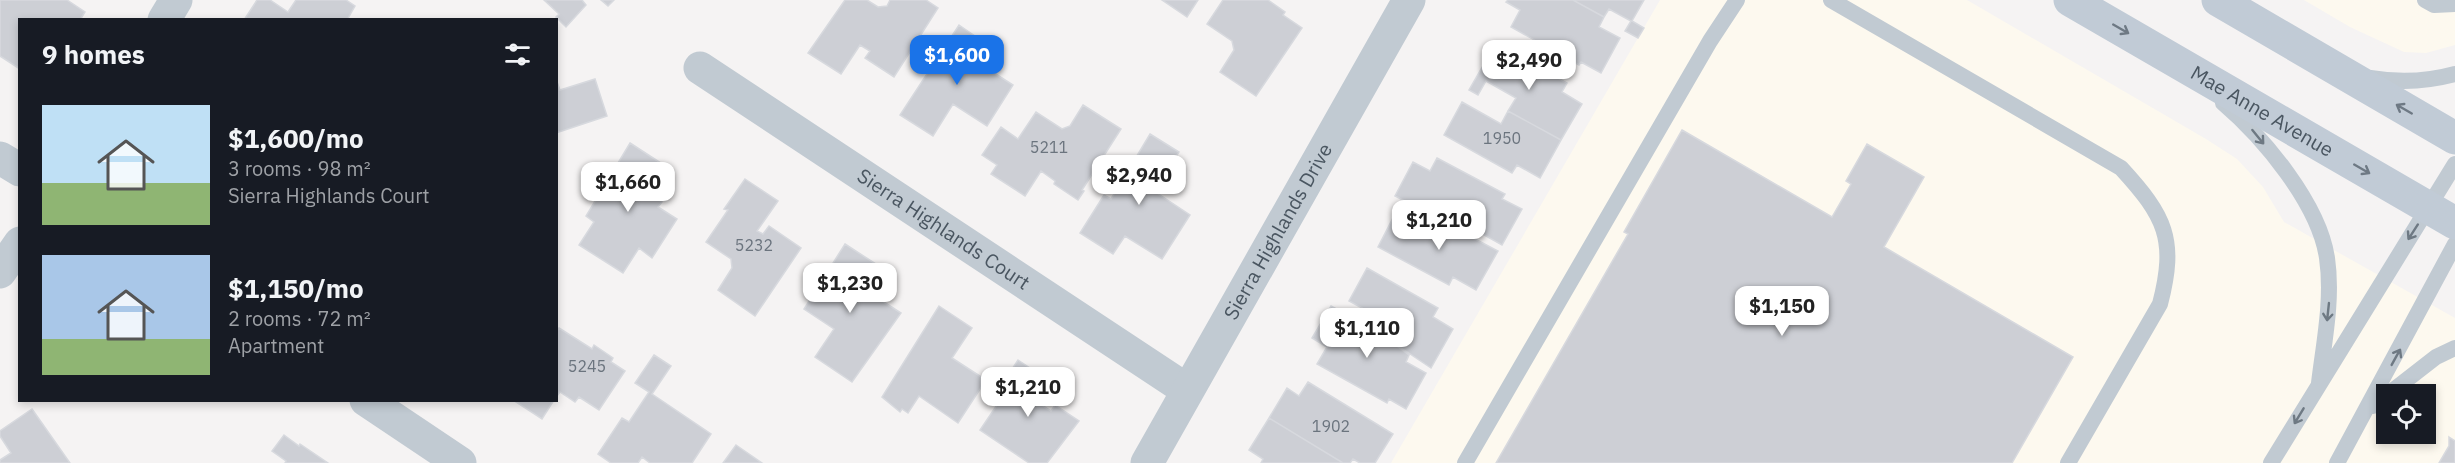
<!DOCTYPE html>
<html lang="en">
<head>
<meta charset="utf-8">
<style>
	body { margin:0; font-family:"IBM Plex Sans",sans-serif; background:#242831; color:#f1f3f6; height:100vh; display:flex; flex-direction:column; font-size:22px; white-space:nowrap }
	* { box-sizing:border-box; margin:0 }
	p { font-size:20px; color:#9ea1a6 }
	.icon { flex:none; width:33px; height:33px; fill:none; stroke:currentColor; stroke-width:2; stroke-linecap:round; stroke-linejoin:round }
	.map { position:relative; flex:1; overflow:hidden }
	.sheet { position:absolute; left:18px; top:18px; width:540px; height:384px; display:flex; flex-direction:column; background:#171b24; border-radius:0px; box-shadow:0 3px 9px #0003 }
	.sheet>* { flex:none }
	.buttons { position:absolute; left:2376px; top:384px; display:grid; gap:12px }
	.buttons a { display:grid; place-items:center; width:60px; height:60px; border-radius:0px; background:#171b24; box-shadow:0 3px 9px #0003; font-size:30px }
	.price { position:absolute; translate:-50% -51px; padding:0 14px; border-radius:12px; background:#fff; color:#222; font-size:20px; line-height:39px; filter:drop-shadow(0 2px 3px #0008) }
	.price::after { content:''; position:absolute; left:50%; top:36px; width:18px; height:14px; margin-left:-9px; background:inherit; clip-path:polygon(0 0,100% 0,50% 100%) }
	.price.active { background:#1a73e8; color:#fff }
	ul { padding:0; list-style:none }
	li { display:flex; align-items:center; gap:18px; height:150px; padding:0 24px }
	li span { display:grid; place-items:center; flex:none; width:168px; height:120px; border-radius:0px; color:#555 }
	li>.icon { margin-inline-start:auto }
	span .icon { width:72px; height:72px; fill:#fffc; stroke-width:1 }
	li b { font-size:26px }
	h2 { display:flex; justify-content:space-between; align-items:center; height:72px; padding:0 24px; font-size:26px }
	.map>svg:first-child { display:block }
	.commercial { fill:#fdf9ef; fill-rule:evenodd }
	.building { fill:#cdcfd5; stroke:#d7d9de; stroke-width:1.5 }
	.lines { fill:none; stroke-linecap:round; stroke-linejoin:round }
	.service { stroke:#c1cad2; stroke-width:16 }
	.minor { stroke:#c1cad2; stroke-width:33 }
	.secondary { stroke:#c1cbd6; stroke-width:33 }
	.oneway { stroke:#6e7984 }
	.oneway2 { stroke:#6e7983 }
	.labels { text-anchor:middle; stroke-width:5; stroke-linejoin:round; paint-order:stroke }
	.number-label { font-size:16px; fill:#6b747e }
	.street-label { font-size:20px; fill:#4a5661; stroke:#fff }
</style>
</head>
<body>
<div class="map">
<svg width="2455" height="463" viewBox="0 0 2455 463">
	<rect width="100%" height="100%" fill="#f5f3f3"/>
	<!-- commercial -->
	<path class="commercial" d="M 1660,0 L 1967,0 L 2206,139 L 2237,159 L 2263,187 L 2284,222 L 2455,318 L 2455,463 L 1391,463 ZM 2386,394 L 2426,394 L 2426,434 L 2386,434 Z
		M 2304,0 L 2455,0 L 2455,45 L 2426,53 L 2404,52 L 2350,27 Z"/>
	<!-- building -->
	<path class="building" d="M 0,0 L 67,0 L 85,12 L 80,20 L 20,20 L 20,69 L 0,56 Z
		M 257,0 L 270,0 L 288,12 L 296,0 L 346,0 L 355,6 L 347,20 L 244,20 Z
		M 544,0 L 582,0 L 586,5 L 566,27 L 556,17 L 559,14 Z
		M 601,0 L 614,0 L 608,6 Z
		M 845,0 L 867,0 L 878,7 L 887,6 L 890,0 L 926,0 L 938,8 L 894,77 L 865,58 L 870,51 L 860,45 L 841,74 L 808,53 Z
		M 1162,0 L 1198,0 L 1187,17 Z
		M 1223,0 L 1268,0 L 1285,12 L 1283,15 L 1302,28 L 1256,96 L 1220,72 L 1234,50 L 1232,41 L 1207,24 Z
		M 1508,0 L 1573,0 L 1604,17 L 1599,27 L 1620,38 L 1601,73 L 1581,62 L 1579,65 L 1511,27 L 1520,10 L 1506,2 Z
		M 1573,0 L 1644,0 L 1632,21 L 1644,28 L 1638,38 L 1625,31 L 1631,21 L 1609,9 L 1604,17 Z
		M 959,25 L 985,43 L 974,60 L 1013,85 L 987,126 L 953,104 L 933,136 L 900,115 Z
		M 1496,43 L 1567,83 L 1562,92 L 1582,104 L 1561,140 L 1508,111 L 1516,98 L 1486,81 L 1478,95 L 1469,90 Z
		M 556,79 L 560,90 L 595,79 L 607,116 L 556,133 Z
		M 1462,102 L 1501,124 L 1508,111 L 1561,140 L 1540,178 L 1517,165 L 1512,173 L 1444,135 Z
		M 1083,105 L 1121,129 L 1082,190 L 1084,191 L 1078,200 L 1054,184 L 1055,181 L 1041,171 L 1025,196 L 991,174 L 997,165 L 982,155 L 1001,127 L 1018,139 L 1036,112 L 1062,129 L 1070,126 Z
		M 1682,130 L 1832,217 L 1851,184 L 1846,181 L 1867,144 L 1924,177 L 1884,247 L 2073,357 L 2012,463 L 1496,463 L 1628,234 L 1624,232 Z
		M 1150,134 L 1179,152 L 1154,191 L 1190,215 L 1162,259 L 1125,236 L 1113,254 L 1080,233 L 1104,195 L 1111,199 Z
		M 630,143 L 664,165 L 647,191 L 662,202 L 658,207 L 677,219 L 652,258 L 639,248 L 623,273 L 579,245 L 594,222 L 586,216 Z
		M 1437,158 L 1505,194 L 1502,199 L 1522,209 L 1502,245 L 1479,232 L 1475,239 L 1395,196 L 1413,162 L 1430,171 Z
		M 745,179 L 778,201 L 757,231 L 763,234 L 769,226 L 801,248 L 755,316 L 718,290 L 732,268 L 731,259 L 706,242 L 728,210 L 724,209 Z
		M 1396,212 L 1436,234 L 1443,222 L 1498,251 L 1476,290 L 1453,277 L 1449,285 L 1378,247 Z
		M 845,244 L 879,266 L 859,295 L 862,298 L 867,291 L 901,313 L 852,382 L 815,357 L 834,329 L 804,309 Z
		M 1367,268 L 1438,308 L 1433,317 L 1453,329 L 1431,368 L 1379,333 L 1386,321 L 1349,301 Z
		M 939,306 L 972,328 L 952,358 L 986,380 L 958,423 L 919,396 L 908,413 L 902,409 L 900,412 L 882,397 Z
		M 1331,306 L 1379,333 L 1409,355 L 1406,362 L 1426,373 L 1406,409 L 1389,399 L 1387,403 L 1317,364 L 1327,347 L 1312,338 Z
		M 559,328 L 592,349 L 594,345 L 613,358 L 611,362 L 625,371 L 599,410 L 579,397 L 575,402 L 560,392 L 556,397 L 556,332 Z
		M 654,355 L 671,366 L 652,394 L 711,434 L 692,463 L 650,463 L 642,457 L 638,463 L 611,463 L 598,454 L 622,418 L 629,422 L 649,392 L 635,383 Z
		M 1018,360 L 1051,382 L 1037,402 L 1051,411 L 1055,405 L 1079,421 L 1047,463 L 1029,463 L 980,430 L 1001,399 L 995,395 Z
		M 1308,382 L 1393,434 L 1375,463 L 1360,463 L 1353,459 L 1350,463 L 1343,463 L 1269,418 L 1287,388 L 1299,396 Z
		M 513,400 L 554,400 L 542,419 Z
		M 32,409 L 70,463 L 0,463 L 0,460 L 11,453 L 0,436 L 0,431 Z
		M 1269,418 L 1343,463 L 1261,463 L 1263,459 L 1249,450 Z
		M 284,435 L 299,446 L 300,444 L 328,463 L 285,463 L 286,461 L 272,451 Z
		M 2449,437 L 2455,441 L 2455,463 L 2439,463 L 2449,446 Z
		M 736,445 L 762,463 L 723,463 Z"/>
	<g class="lines">
		<!-- service -->
		<path class="service" d="M 1831,0 L 2121,168 C 2165,216 2177,239 2160,304 L 2068,463
			M 2425,0 L 2434,5 L 2455,4
			M 2370,78 C 2400,83 2426,82 2455,74
			M 2223,103 C 2264,138 2319,204 2327,258 C 2333,299 2324,342 2319,383
			M 2373,406 L 2436,357 L 2455,348
			M 1465,463 L 1710,41 L 1737,0
			M 2271,463 L 2455,164
			M 2337,463 L 2455,244"/>
		<!-- minor -->
		<g class="minor">
			<path d="M 164,20 L 176,0"/>
			<path id="s1" d="M 700,68 L 1187,390"/>
			<path d="M 0,158 L 20,170"/>
			<path d="M 0,272 L 20,243"/>
			<path d="M 366,400 L 460,463"/>
			<path id="s2" d="M 1147,463 L 1409,0"/>
		</g>
		<!-- secondary -->
		<g class="secondary">
			<path id="s3" d="M 2070,0 L 2455,223"/>
			<path d="M 2218,0 L 2455,138"/>
		</g>
	</g>
	<!-- one-way arrows -->
	<defs><path id="oneway-shaft" d="M-6 0H5M1.5-3L5.5 0L1.5 3" fill="none" stroke-width="1.6" stroke-linecap="round" stroke-linejoin="round" transform="scale(1.5)"/></defs>
	<g class="oneway">
		<use href="#oneway-shaft" transform="translate(2121 29) rotate(30)"/>
		<use href="#oneway-shaft" transform="translate(2404 109) rotate(-150)"/>
		<use href="#oneway-shaft" transform="translate(2362 169) rotate(30)"/>
	</g>
	<g class="oneway2">
		<use href="#oneway-shaft" transform="translate(2258 137) rotate(51)"/>
		<use href="#oneway-shaft" transform="translate(2413 232) rotate(123)"/>
		<use href="#oneway-shaft" transform="translate(2328 312) rotate(96)"/>
		<use href="#oneway-shaft" transform="translate(2396 357) rotate(-61)"/>
		<use href="#oneway-shaft" transform="translate(2299 416) rotate(121)"/>
	</g>
	<g class="labels">
		<!-- number labels -->
		<g class="number-label">
			<text x="1502" y="144">1950</text>
			<text x="1049" y="153">5211</text>
			<text x="754" y="251">5232</text>
			<text x="587" y="372">5245</text>
			<text x="1331" y="432">1902</text>
		</g>
		<!-- street labels -->
		<g class="street-label">
			<text dy="7" stroke="none"><textPath href="#s3" startOffset="222">Mae Anne Avenue</textPath></text>
			<text dy="7" stroke="none"><textPath href="#s1" startOffset="292">Sierra Highlands Court</textPath></text>
			<text dy="7" stroke="none"><textPath href="#s2" startOffset="266">Sierra Highlands Drive</textPath></text>
		</g>
	</g>
</svg>
<div class="buttons">
<a><svg class="icon" aria-label="locate" viewBox="0 0 24 24"><circle cx="12" cy="12" r="6"/><path d="M12 2v4M12 18v4M2 12h4M18 12h4"/></svg></a>
</div>
<b class="price active" style="left:957px;top:86px">$1,600</b>
<b class="price" style="left:1529px;top:91px">$2,490</b>
<b class="price" style="left:1139px;top:206px">$2,940</b>
<b class="price" style="left:628px;top:213px">$1,660</b>
<b class="price" style="left:1439px;top:251px">$1,210</b>
<b class="price" style="left:850px;top:314px">$1,230</b>
<b class="price" style="left:1782px;top:337px">$1,150</b>
<b class="price" style="left:1367px;top:359px">$1,110</b>
<b class="price" style="left:1028px;top:418px">$1,210</b>
<section class="sheet">
<h2>9 homes<svg class="icon" aria-label="filters" viewBox="0 0 24 24"><path d="M4 7h16M4 17h16"/><circle cx="9" cy="7" r="2"/><circle cx="15" cy="17" r="2"/></svg></h2>
<ul>
<li><span style="background:linear-gradient(#bfe0f5 65%,#8fb573 0)"><svg class="icon" aria-label="home" viewBox="0 0 24 24"><path d="M3 11l9-7 9 7M6 9v11h12V9"/></svg></span><div><b>$1,600/mo</b><p>3 rooms · 98 m²</p><p>Sierra Highlands Court</p></div></li>
<li><span style="background:linear-gradient(#a9c7e8 70%,#8fb573 0)"><svg class="icon" aria-label="home" viewBox="0 0 24 24"><path d="M3 11l9-7 9 7M6 9v11h12V9"/></svg></span><div><b>$1,150/mo</b><p>2 rooms · 72 m²</p><p>Apartment</p></div></li>
</ul>
</section>
</div>
</body>
</html>
